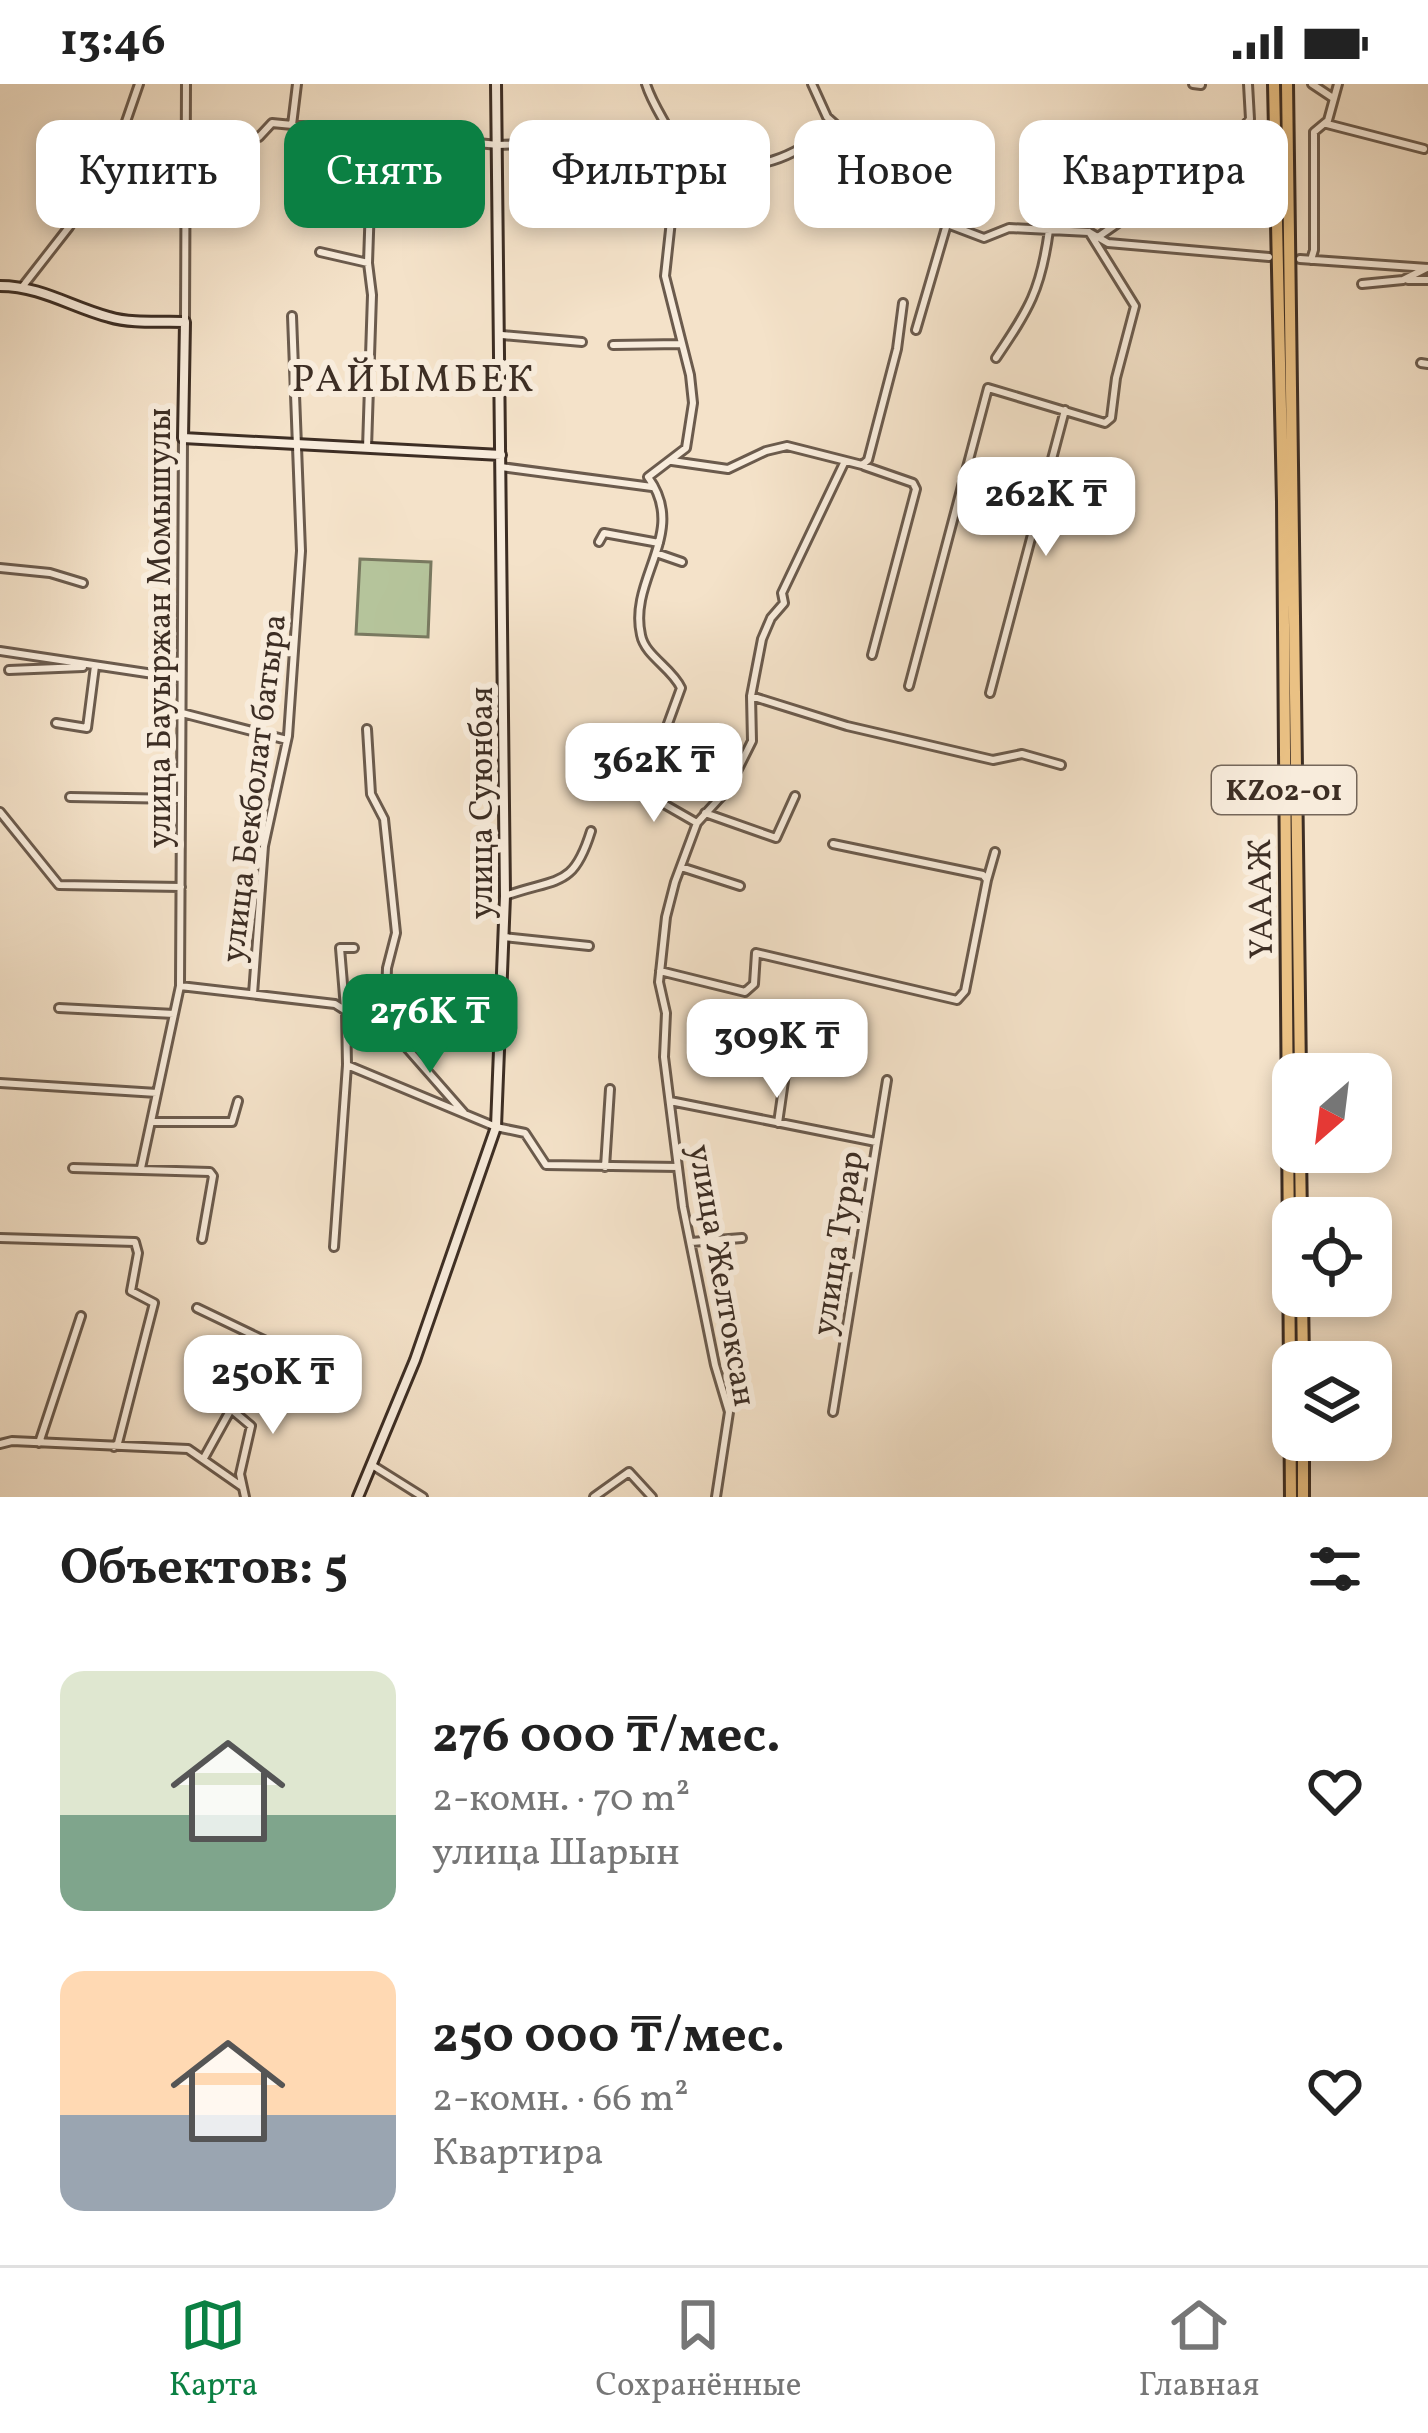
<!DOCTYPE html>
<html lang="ru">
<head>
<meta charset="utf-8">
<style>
	body { margin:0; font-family:Vollkorn,serif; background:#f6f6f6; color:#222; height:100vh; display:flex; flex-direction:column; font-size:45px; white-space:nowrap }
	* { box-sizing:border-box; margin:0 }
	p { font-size:39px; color:#767676 }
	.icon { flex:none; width:66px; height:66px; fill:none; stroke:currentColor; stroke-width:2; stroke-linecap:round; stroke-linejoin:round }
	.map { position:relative; height:1413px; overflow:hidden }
	.sheet { display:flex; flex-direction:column; background:#fff; flex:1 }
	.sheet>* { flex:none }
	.hud { position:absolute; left:36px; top:36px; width:1356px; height:108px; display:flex; gap:24px }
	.needle { width:78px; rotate:208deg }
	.buttons { position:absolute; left:1272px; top:969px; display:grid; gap:24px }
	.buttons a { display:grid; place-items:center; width:120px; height:120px; border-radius:24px; background:#fff; box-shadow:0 6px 18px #0003; font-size:60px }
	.price { position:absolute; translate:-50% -102px; padding:0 27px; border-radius:24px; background:#fff; color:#222; font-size:39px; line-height:78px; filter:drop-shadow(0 3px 6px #0008) }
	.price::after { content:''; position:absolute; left:50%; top:72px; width:36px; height:27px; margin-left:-18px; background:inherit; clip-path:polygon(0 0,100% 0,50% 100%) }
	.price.on { background:#0b8043; color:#fff }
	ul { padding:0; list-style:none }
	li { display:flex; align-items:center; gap:36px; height:300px; padding:0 60px }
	li span { display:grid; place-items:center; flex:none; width:336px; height:240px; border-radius:24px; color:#555 }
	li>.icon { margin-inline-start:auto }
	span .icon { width:144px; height:144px; fill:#fffc; stroke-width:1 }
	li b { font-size:51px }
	h2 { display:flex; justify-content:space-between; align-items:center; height:144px; padding:0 60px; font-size:51px }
	.tag { padding:0 42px; border-radius:24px; background:#fff; box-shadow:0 6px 18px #0003; font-size:42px; line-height:108px }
	.tag.on { background:#0b8043; color:#fff }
	.status { display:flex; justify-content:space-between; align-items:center; height:84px; padding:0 60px; background:#fff; direction:ltr }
	.status svg { height:33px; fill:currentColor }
	.tabs { display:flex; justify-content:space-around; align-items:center; height:168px; border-top:3px solid #e0e0e0; background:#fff; font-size:33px; color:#767676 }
	.tabs a { display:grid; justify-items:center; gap:6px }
	.tabs .on { color:#0b8043 }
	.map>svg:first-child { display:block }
	.green { fill:#b5c49b; stroke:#797960; stroke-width:3 }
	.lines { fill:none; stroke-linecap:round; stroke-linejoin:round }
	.street-casing { stroke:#6b5b4d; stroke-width:12 }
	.secondary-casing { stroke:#3d2e24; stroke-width:14 }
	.highway-casing { stroke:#3d2e24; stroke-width:16 }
	.street { stroke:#f8ecdc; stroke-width:6 }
	.secondary { stroke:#f8ecdc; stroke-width:8 }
	.highway { stroke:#eac184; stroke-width:10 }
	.labels { text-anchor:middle; stroke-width:12; stroke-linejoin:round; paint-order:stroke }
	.shield { fill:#f8ecdc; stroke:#75675b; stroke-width:3 }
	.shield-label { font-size:30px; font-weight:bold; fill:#3d2e24 }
	.street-label { font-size:33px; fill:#3d2e24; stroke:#f8ecdc }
	.quarter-label { font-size:39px; letter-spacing:3px; fill:#3d2e24; stroke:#f8ecdc }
</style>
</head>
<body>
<div class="status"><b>13:46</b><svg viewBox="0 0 49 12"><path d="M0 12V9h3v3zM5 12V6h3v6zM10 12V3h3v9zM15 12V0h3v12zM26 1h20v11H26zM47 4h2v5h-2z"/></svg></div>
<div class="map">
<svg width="1428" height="1413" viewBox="0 0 1428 1413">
	<rect width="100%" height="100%" fill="#f4e2c9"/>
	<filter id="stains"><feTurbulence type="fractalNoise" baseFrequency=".00167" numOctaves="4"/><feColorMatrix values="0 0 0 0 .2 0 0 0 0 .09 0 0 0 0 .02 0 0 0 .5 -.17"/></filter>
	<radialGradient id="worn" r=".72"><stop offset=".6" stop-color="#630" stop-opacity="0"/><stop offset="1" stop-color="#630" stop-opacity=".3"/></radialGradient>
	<!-- green -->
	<path class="green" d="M 360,475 L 431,478 L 428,553 L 356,550 Z"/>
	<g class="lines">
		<!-- street casing -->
		<g class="street-casing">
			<path id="street" d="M 646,0 C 656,32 680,52 681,87
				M 812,0 L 827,33 L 947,140 L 984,154 L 1009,144 L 1089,148 L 1108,159 L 1269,173
				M 1193,0 L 1201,1
				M 1312,0 L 1333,14
				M 1338,0 L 1327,40 L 1424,65
				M 292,41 L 297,0
				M 187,46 L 259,53 L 272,39 L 498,61 L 675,53
				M 94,106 L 186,128
				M 1098,153 L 1228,62 L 1250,35 L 1248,0
				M 320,168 L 368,179
				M 1300,175 L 1428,184
				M 1311,176 L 1314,166 L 1314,48 L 1326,38
				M 1408,196 L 1428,196
				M 1362,200 L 1403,196 L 1427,184
				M 23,202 L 69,143 L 112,78 L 139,0
				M 185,238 L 186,0
				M 916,246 L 947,140
				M 502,251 L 582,258
				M 613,261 L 681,260
				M 996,274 C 1029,225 1041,206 1049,146
				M 1421,279 L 1428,280
				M 367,364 L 372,211 L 368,179 L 370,120 L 379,113 L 380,51
				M 672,377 L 728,385 L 766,367 L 787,362 L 862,381 L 868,376 L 897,265 L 903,219
				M 864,382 L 913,399 L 916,405 L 872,571
				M 501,383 L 652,403
				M 599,458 L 604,449 L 659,459
				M 656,469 L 682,478
				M 0,484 L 50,489 L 83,499
				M 0,567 L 180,594
				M 9,586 L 83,583
				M 909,602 L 988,304 L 1105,339 L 1111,334 L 1116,294 L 1135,222 L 1089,148
				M 990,609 L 1065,326
				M 751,612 L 847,642 L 993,676 L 1022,670 L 1061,681
				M 182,629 L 287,656
				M 56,639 L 87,644 L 95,582
				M 367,645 L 371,710 L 384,735 L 396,849 L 387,884 L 385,939 L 464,1029
				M 70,713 L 181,715
				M 0,728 L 59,801 L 181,803
				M 705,729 L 776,754 L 795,712
				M 697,739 L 643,708 L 681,604 C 672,584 645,572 641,551 C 628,494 689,449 648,393 L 686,364 L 693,319 L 690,291 L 665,192 L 675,100 L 686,86 C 757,81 776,86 836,41
				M 681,783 L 740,802
				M 987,796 L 995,768
				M 505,812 C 558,793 573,805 591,747
				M 504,853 L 589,862
				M 660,887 L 745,908 L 754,900 L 756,869 L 957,916 L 965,907 L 987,796 L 983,791 L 833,760
				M 180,902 L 335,920 L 346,927 L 347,981 L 334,1163
				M 253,910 L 264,762 L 288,652 L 301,467 L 292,232
				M 59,924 L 174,930
				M 345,924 L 340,864 L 354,864
				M 347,981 L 496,1043 L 525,1049 L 546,1081 L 678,1083
				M 0,999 L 157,1009
				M 670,1017 L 876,1058
				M 151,1038 L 232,1038 L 238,1017
				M 778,1039 L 786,983
				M 605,1083 L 610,1005
				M 73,1084 L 210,1088 L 213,1092 L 202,1155
				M 141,1084 L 180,902 L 183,354
				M 0,1154 L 135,1158 L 138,1169 L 131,1207 L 154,1219 L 118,1359 L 114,1363
				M 691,1158 L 742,1154
				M 197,1224 L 268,1258 L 204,1374
				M 232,1326 L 251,1342 L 240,1390 L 245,1413
				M 833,1328 L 887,996
				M 39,1359 L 81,1232
				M 0,1360 L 12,1357 L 188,1365 L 241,1402
				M 372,1381 L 423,1413
				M 594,1413 L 629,1388 L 652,1413
				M 716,1413 L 729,1328 L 715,1281 L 683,1123 L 664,973 L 666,929 L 659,898 L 666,833 L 675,798 L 697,739 L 728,705 L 752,657 L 751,612 L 762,555 L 771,534 L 784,519 L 782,509 L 845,377"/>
		</g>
		<!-- secondary casing -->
		<g class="secondary-casing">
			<path id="secondary" d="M 0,202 C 41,202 71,223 109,233 C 132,240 161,237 185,238 L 183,354 L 501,371
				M 358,1413 L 415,1276 L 496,1043 L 505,812 L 496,0"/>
		</g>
		<!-- highway casing -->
		<g class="highway-casing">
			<path id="highway" d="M 1274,0 L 1283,418 L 1291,1413
				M 1287,0 L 1300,990
				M 1300,1068 L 1301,1134
				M 1302,1212 L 1303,1278
				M 1303,1413 L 1303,1356"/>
		</g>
		<!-- street -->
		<use href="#street" class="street"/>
		<!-- secondary -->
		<use href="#secondary" class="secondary"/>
		<!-- highway -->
		<use href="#highway" class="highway"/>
	</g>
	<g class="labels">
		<!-- shield labels -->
		<rect class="shield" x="1212" y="682" width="144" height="48" rx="9"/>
		<g class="shield-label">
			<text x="1284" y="716">KZ02-01</text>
		</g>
		<!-- street labels -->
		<g class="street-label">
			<text transform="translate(158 544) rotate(-90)" y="12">улица Бауыржан Момышулы</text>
			<text transform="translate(252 704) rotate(-83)" y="12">улица Бекболат батыра</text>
			<text transform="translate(480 719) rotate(-90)" y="12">улица Суюнбая</text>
			<text transform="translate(1259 815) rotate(-91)" y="12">ҮАААЖ</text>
			<text transform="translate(836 1159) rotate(-81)" y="12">улица Турар</text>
			<text transform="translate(724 1191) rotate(80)" y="12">улица Желтоксан</text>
		</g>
		<!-- quarter labels -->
		<g class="quarter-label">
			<text x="414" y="307">РАЙЫМБЕК</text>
		</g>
	</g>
	<rect width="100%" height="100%" filter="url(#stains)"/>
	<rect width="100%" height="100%" fill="url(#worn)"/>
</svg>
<div class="buttons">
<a><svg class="needle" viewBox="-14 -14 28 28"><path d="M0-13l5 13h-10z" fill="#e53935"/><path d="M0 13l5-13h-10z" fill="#767676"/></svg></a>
<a><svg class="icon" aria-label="locate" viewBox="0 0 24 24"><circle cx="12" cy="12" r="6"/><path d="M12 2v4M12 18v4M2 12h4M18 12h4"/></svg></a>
<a><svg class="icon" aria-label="layers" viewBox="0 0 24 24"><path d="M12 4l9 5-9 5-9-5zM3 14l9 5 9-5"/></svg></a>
</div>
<b class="price" style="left:1046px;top:475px">262K ₸</b>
<b class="price" style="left:654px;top:741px">362K ₸</b>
<b class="price on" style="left:430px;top:992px">276K ₸</b>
<b class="price" style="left:777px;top:1017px">309K ₸</b>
<b class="price" style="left:273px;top:1353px">250K ₸</b>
<div class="hud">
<a class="tag">Купить</a>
<a class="tag on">Снять</a>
<a class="tag">Фильтры</a>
<a class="tag">Новое</a>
<a class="tag">Квартира</a>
</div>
</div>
<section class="sheet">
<h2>Объектов: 5<svg class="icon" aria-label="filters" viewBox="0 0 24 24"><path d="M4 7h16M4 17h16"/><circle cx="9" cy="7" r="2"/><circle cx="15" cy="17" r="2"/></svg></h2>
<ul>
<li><span style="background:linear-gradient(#dfe7d0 60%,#7fa58c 0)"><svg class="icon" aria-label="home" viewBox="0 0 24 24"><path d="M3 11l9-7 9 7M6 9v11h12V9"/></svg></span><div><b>276 000 ₸/мес.</b><p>2-комн. · 70 m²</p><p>улица Шарын</p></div><svg class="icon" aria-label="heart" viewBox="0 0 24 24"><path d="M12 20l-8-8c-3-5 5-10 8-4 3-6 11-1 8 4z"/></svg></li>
<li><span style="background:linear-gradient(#ffd9b3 60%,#9aa5b1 0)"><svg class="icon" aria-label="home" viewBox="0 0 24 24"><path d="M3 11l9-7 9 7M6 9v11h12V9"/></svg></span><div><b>250 000 ₸/мес.</b><p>2-комн. · 66 m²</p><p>Квартира</p></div><svg class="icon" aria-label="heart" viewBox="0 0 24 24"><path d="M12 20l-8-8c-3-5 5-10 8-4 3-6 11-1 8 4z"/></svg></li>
</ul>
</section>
<nav class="tabs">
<a class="on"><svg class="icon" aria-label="map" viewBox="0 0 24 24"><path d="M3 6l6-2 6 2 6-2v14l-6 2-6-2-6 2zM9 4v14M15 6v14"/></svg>Карта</a>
<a><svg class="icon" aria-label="saved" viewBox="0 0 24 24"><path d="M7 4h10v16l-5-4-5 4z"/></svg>Сохранённые</a>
<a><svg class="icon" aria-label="home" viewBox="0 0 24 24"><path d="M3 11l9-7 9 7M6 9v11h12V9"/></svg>Главная</a>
</nav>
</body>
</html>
